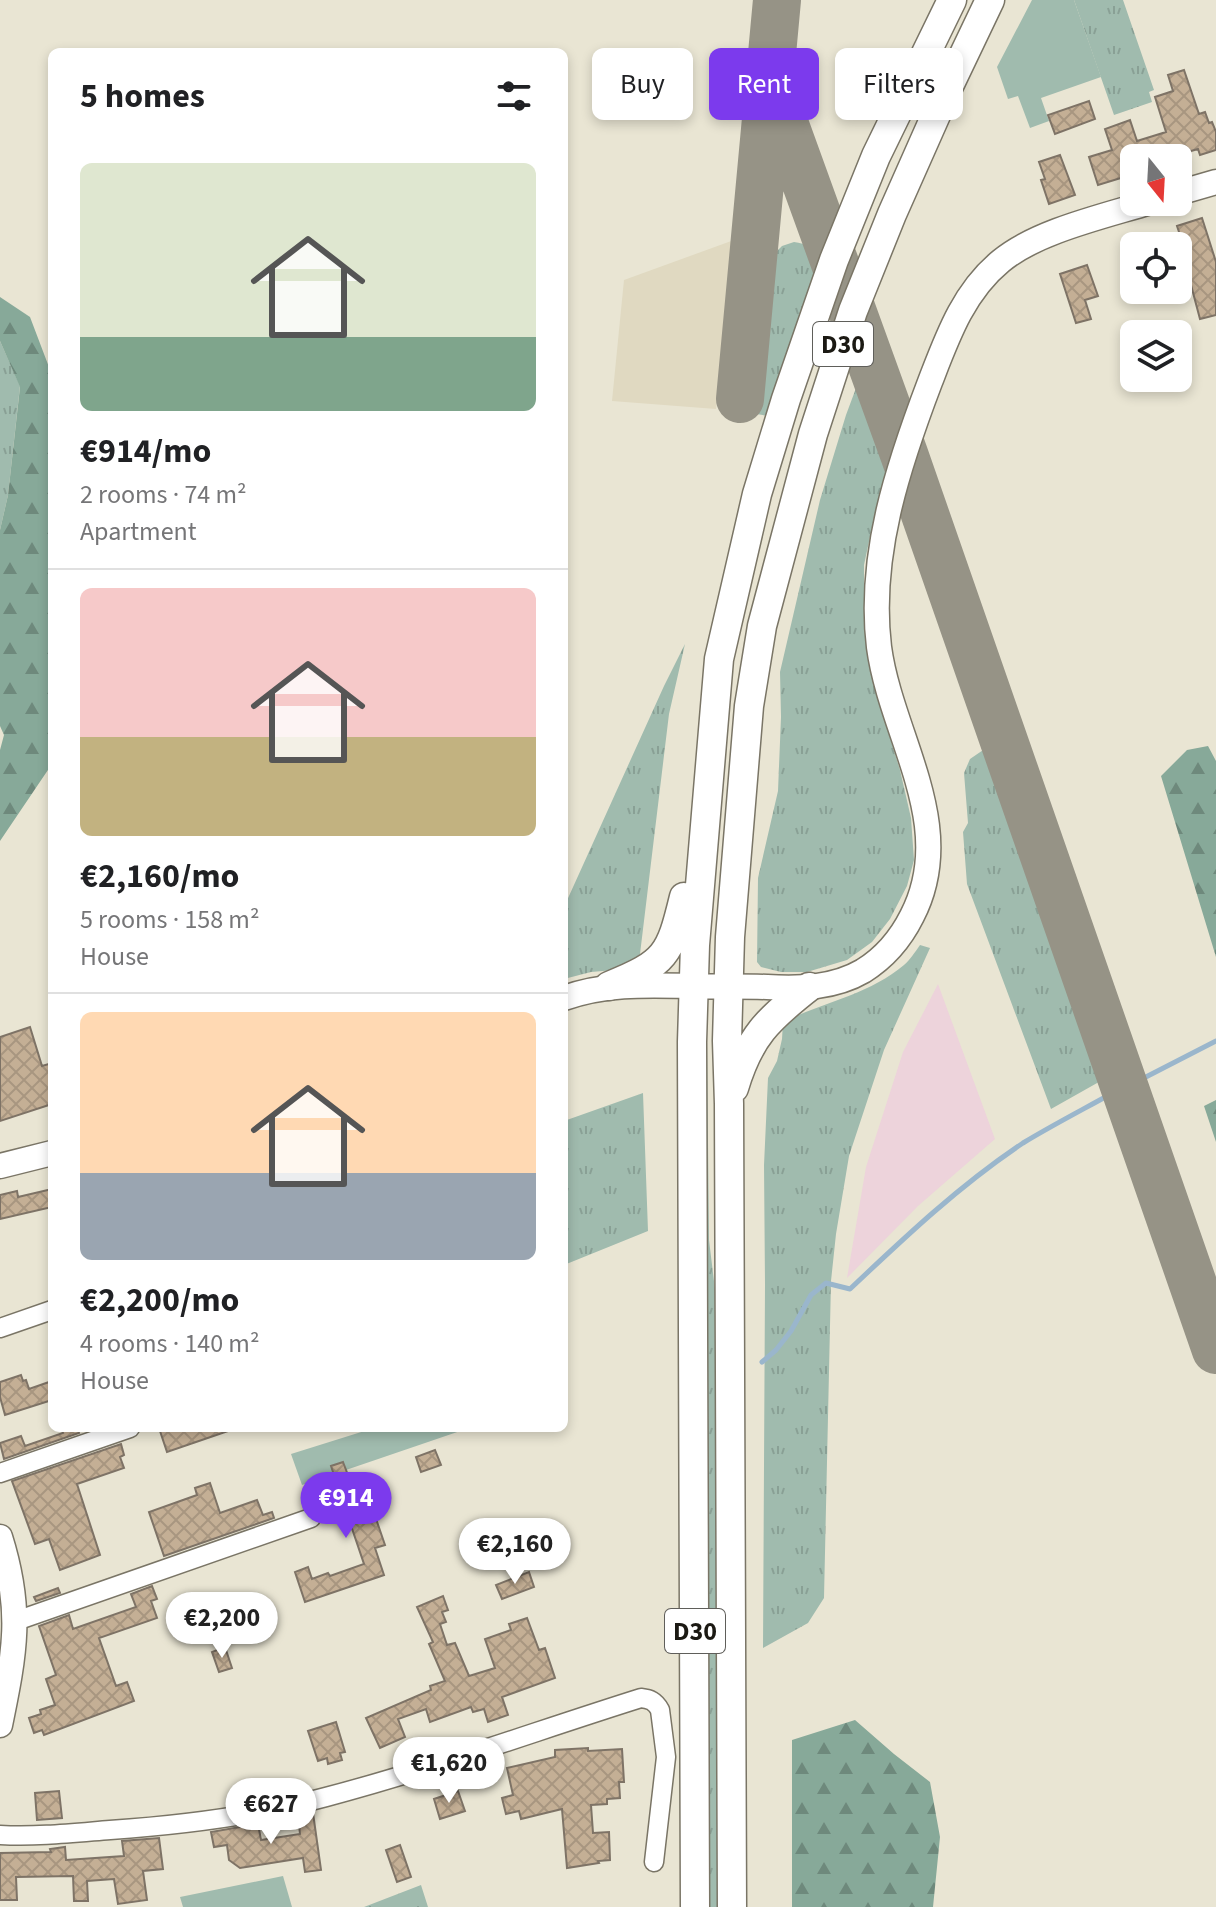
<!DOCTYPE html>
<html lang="en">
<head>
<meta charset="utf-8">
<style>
	body { margin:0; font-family:"Source Sans 3",sans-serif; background:#f2f2f2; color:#202124; height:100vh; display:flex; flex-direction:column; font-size:30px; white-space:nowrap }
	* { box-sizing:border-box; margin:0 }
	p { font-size:26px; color:#757577 }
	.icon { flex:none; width:44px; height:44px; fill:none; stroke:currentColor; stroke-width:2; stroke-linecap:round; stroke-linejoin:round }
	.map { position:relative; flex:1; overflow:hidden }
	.sheet { position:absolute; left:48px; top:48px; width:520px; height:1384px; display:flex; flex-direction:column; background:#fff; border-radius:12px; box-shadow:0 4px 12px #0003 }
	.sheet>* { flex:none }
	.top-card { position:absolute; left:592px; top:48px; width:504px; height:72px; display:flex; gap:16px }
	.needle { width:52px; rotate:162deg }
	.tools { position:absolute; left:1120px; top:144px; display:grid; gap:16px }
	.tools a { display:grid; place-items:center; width:72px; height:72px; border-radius:12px; background:#fff; box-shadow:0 4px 12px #0003; font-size:40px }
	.price { position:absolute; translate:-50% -68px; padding:0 18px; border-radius:28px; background:#fff; color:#222; font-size:26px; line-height:52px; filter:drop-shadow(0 2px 4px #0008) }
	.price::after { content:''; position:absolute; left:50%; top:48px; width:24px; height:18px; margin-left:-12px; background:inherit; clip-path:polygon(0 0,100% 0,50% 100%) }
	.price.active { background:#7c3aed; color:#fff }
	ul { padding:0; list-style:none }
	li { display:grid; align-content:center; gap:16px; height:424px; padding:0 32px }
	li+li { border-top:2px solid #e0e0e0 }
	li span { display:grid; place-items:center; height:248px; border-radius:12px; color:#555 }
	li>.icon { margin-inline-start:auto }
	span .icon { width:144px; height:144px; fill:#fffc; stroke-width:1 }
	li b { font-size:34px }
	h2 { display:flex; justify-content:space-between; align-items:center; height:96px; padding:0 32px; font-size:34px }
	.pill { padding:0 28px; border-radius:12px; background:#fff; box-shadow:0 4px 12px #0003; font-size:28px; line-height:72px }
	.pill.active { background:#7c3aed; color:#fff }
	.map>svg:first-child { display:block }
	.commercial { fill:#edd3db }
	.built { fill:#e0d9c1 }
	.grass { fill:url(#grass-tufts) }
	.forest { fill:url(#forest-firs) }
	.garden { fill:#a0bbae }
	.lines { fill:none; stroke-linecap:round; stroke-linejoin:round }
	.stream { stroke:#9ab6cc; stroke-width:5 }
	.taxiway { stroke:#969386; stroke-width:48 }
	.building { fill:url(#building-cross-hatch); stroke:#7e7366; stroke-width:2 }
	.minor-casing { stroke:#7a7566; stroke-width:21 }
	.secondary-casing { stroke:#7a7566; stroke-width:27 }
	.primary-casing { stroke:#7a7566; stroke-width:31 }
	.minor { stroke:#fff; stroke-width:18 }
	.secondary { stroke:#fff; stroke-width:24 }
	.primary { stroke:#fff; stroke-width:28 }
	.labels { text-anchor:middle; stroke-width:8; stroke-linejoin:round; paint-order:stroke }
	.shield { fill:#fff; stroke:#5f5e5a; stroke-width:2 }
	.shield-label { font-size:26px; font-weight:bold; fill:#1b1913 }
</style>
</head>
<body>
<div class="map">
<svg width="1216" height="1907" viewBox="0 0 1216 1907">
	<defs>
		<pattern id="grass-tufts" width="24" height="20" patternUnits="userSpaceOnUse" patternTransform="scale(2)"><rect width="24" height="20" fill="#a0bbae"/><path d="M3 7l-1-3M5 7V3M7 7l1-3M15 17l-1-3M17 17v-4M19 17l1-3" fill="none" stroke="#89a095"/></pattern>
		<pattern id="forest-firs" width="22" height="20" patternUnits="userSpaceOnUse" patternTransform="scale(2)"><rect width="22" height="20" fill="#87a999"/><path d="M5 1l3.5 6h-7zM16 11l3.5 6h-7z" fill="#6e897c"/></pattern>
		<pattern id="building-cross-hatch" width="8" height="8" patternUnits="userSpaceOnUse" patternTransform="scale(2)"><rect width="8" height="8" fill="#c4af95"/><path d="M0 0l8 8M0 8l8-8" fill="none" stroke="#a89680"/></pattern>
	</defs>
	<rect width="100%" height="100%" fill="#e9e5d3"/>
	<!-- commercial -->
	<path class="commercial" d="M 938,984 L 995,1139 L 918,1206 L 847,1278 L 866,1167 L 903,1052 Z"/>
	<!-- built -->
	<path class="built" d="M 734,240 L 716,409 L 612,401 L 624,280 Z"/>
	<!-- grass -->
	<path class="grass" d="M 1074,0 L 1123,0 L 1154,90 L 1149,92 L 1152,102 L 1114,115 Z
		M 794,242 C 809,244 816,249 823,262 L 768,416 L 751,413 L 773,255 L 782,246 Z
		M 0,341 L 20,386 L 8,495 L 0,530 Z
		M 862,372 L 892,459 L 874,518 L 864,565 L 864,600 L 867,650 L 877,696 L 900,770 L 911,818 L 914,860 L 907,886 L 890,919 L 872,942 L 847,960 L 807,972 L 781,972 L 761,967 L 757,962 L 758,878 L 778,791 L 781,717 L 780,672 L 820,500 L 846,415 Z
		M 685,644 L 669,714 L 640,954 L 633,965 L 615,970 L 591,972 L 564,979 L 564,907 L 664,686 Z
		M 989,746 L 1106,1078 L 1051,1109 L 967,884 L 963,832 L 968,823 L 964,773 L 970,759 Z
		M 920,945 L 930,948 L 884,1050 L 849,1156 L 836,1234 L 831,1281 L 824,1598 L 808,1623 L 763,1648 L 765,1284 L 764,1165 L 768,1078 L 777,1061 L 782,1039 L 783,1022 C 822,1003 870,994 904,965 C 910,960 915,952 920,945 Z
		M 704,1043 L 707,1043 L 709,1240 L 718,1314 L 718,1907 L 704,1907 Z
		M 643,1093 L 648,1231 L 564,1265 L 564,1121 Z
		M 421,1885 L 428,1907 L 364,1907 Z"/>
	<!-- forest -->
	<path class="forest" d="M 0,297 L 30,317 L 52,375 L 52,764 L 0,841 L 0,750 L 4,735 L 0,726 L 0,530 L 8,495 L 20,387 L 0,341 Z
		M 1208,746 L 1216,761 L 1216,957 L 1161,776 L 1187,750 Z
		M 1216,1100 L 1216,1142 L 1204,1106 Z
		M 855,1720 L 894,1754 L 930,1782 L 940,1837 L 933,1907 L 792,1907 L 792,1740 Z"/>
	<!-- garden -->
	<path class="garden" d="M 1032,0 L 1074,0 L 1101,77 L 1041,98 L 1049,121 L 1030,128 L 1018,96 L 1008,99 L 997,67 Z
		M 374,1428 L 469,1428 L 302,1485 L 291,1454 Z
		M 283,1876 L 292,1907 L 183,1907 L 180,1897 Z"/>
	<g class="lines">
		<!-- stream -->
		<path class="stream" d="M 1140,1080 L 1216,1041
			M 762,1362 L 776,1350 L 791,1331 L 811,1295 L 826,1283 L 850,1289 C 905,1237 960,1185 1023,1143 C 1051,1126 1080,1111 1109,1095"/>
		<!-- taxiway -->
		<path class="taxiway" d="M 769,81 L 904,454 L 1216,1350
			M 740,399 L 777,0"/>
	</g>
	<!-- building -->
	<path class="building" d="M 1184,70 L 1199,114 L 1205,112 L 1209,123 L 1212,122 L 1216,132 L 1216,150 L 1200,155 L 1198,149 L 1167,158 L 1134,158 L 1134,174 L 1098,185 L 1089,157 L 1112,150 L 1105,129 L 1130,120 L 1137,141 L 1166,132 L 1155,97 L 1173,91 L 1168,75 Z
		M 1089,101 L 1095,119 L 1055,134 L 1048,115 Z
		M 1060,155 L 1075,195 L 1049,204 L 1041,180 L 1045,179 L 1039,162 Z
		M 1202,218 L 1216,262 L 1216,315 L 1200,319 L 1187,270 L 1178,272 L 1178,239 L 1181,238 L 1177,226 Z
		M 1087,265 L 1098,296 L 1085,300 L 1091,319 L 1076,323 L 1060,274 Z
		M 30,1027 L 42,1066 L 52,1063 L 52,1104 L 0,1121 L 0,1037 Z
		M 52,1189 L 52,1207 L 0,1219 L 0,1195 L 17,1191 L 18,1197 Z
		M 21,1375 L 23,1381 L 26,1380 L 29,1389 L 52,1381 L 52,1400 L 5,1415 L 0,1397 L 0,1382 Z
		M 61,1428 L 77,1428 L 79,1433 L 4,1459 L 0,1443 L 21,1436 L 25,1446 L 63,1433 Z
		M 159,1428 L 231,1428 L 231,1430 L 167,1452 Z
		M 121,1444 L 124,1455 L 120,1457 L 124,1468 L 77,1484 L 100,1555 L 60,1570 L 49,1539 L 35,1544 L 12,1481 Z
		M 435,1450 L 441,1465 L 421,1472 L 416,1457 Z
		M 343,1462 L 359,1504 L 366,1502 L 371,1514 L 374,1513 L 385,1545 L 375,1548 L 384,1575 L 305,1602 L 295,1572 L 308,1567 L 312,1579 L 328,1573 L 330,1576 L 364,1564 L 341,1496 L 320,1503 L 314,1486 L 335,1478 L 331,1466 Z
		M 210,1483 L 220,1513 L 257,1500 L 263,1515 L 272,1512 L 274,1518 L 164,1556 L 149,1512 L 197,1495 L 195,1488 Z
		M 529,1572 L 534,1587 L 502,1599 L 496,1585 Z
		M 152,1586 L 157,1599 L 151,1601 L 157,1618 L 99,1638 L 116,1686 L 127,1682 L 134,1701 L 44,1735 L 42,1730 L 34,1733 L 29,1718 L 41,1714 L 40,1710 L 55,1705 L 46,1679 L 56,1675 L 39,1626 L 69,1615 L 73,1629 L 136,1607 L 131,1594 Z
		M 58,1588 L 60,1593 L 36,1601 L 34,1597 Z
		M 443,1596 L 448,1610 L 442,1612 L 446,1622 L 440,1624 L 447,1645 L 455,1643 L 469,1676 L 495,1668 L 485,1639 L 511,1630 L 509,1624 L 527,1618 L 539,1650 L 545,1648 L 555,1678 L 502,1697 L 508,1715 L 488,1722 L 484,1709 L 473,1712 L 471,1707 L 430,1722 L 426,1709 L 398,1719 L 405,1737 L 380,1748 L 366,1718 L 431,1690 L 430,1686 L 445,1681 L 429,1644 L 433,1642 L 417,1607 Z
		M 225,1647 L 232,1668 L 219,1672 L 212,1652 Z
		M 336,1722 L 345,1752 L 340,1753 L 342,1760 L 328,1764 L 327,1758 L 318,1761 L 308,1731 Z
		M 588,1748 L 588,1751 L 622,1749 L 624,1782 L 619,1782 L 620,1798 L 607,1799 L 607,1804 L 591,1805 L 593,1833 L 609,1832 L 610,1860 L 598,1861 L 599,1863 L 567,1868 L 562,1809 L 521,1819 L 519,1811 L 506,1814 L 502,1798 L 513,1795 L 507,1768 L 555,1757 L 555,1750 Z
		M 59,1791 L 62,1818 L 37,1820 L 35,1793 Z
		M 458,1791 L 465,1811 L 440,1819 L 434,1799 Z
		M 313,1813 L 321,1870 L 305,1872 L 303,1858 L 240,1868 L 229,1860 L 227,1845 L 214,1847 L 211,1832 L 258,1824 L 261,1840 L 300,1834 L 298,1816 Z
		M 159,1838 L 163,1869 L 143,1871 L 147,1900 L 118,1904 L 114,1879 L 87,1881 L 88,1901 L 74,1901 L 73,1876 L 16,1877 L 17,1900 L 0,1900 L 0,1853 L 51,1852 L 50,1849 L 65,1847 L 66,1860 L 124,1856 L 122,1841 Z
		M 400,1845 L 411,1877 L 397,1882 L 386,1850 Z"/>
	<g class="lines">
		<!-- minor casing -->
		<g class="minor-casing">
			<path id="minor" d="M 0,1328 L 52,1310
				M 0,1473 L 130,1428
				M 16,1621 L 311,1518
				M 0,1835 C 37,1837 73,1833 110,1830 C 182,1825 256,1816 326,1797 C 432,1769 536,1731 641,1698 C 650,1699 655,1701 660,1710 L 666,1757 L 654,1862"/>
		</g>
		<!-- secondary casing -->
		<g class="secondary-casing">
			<path id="secondary" d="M 1178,193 L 1216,182
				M 564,998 C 606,983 648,985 692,986 C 717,987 742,986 767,987 C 799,989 834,988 863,971 C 884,958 901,938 912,916 C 959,825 891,737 879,647 C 868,556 898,466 930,382 C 947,338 963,292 1001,261 C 1037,231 1105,216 1150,202
				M 0,1166 L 52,1153
				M 0,1537 C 23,1610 15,1652 0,1725"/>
		</g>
		<!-- primary casing -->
		<g class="primary-casing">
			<path id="primary" d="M 609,986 C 666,963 670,955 684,897
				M 734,1088 C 749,1037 768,1019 809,987
				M 695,1907 L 692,1042 L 695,945 L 719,659 L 757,494 L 786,399 L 834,260 L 876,156 L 952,0
				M 732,1907 L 729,1104 L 727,1041 L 730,937 L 749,706 L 762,626 L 813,434 L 853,311 L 892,214 L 947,90 L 990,0"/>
		</g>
		<!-- minor -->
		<use href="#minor" class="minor"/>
		<!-- secondary -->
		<use href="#secondary" class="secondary"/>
		<!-- primary -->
		<use href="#primary" class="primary"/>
	</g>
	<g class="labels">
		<!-- shield labels -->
		<g class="shield">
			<rect x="813" y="322" width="60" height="44" rx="6"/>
			<rect x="665" y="1609" width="60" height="44" rx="6"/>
		</g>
		<g class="shield-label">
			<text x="843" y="353">D30</text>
			<text x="695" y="1640">D30</text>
		</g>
	</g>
</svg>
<div class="tools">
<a><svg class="needle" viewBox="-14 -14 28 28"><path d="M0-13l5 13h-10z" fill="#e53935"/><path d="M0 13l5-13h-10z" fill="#757577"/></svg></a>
<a><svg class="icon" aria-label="locate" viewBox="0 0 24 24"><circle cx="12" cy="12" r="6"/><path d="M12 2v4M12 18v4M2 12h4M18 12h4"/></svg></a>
<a><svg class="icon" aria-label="layers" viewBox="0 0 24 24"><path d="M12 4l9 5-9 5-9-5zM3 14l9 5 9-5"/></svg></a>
</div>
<b class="price active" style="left:346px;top:1540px">€914</b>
<b class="price" style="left:515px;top:1586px">€2,160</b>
<b class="price" style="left:222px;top:1660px">€2,200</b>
<b class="price" style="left:449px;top:1805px">€1,620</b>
<b class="price" style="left:271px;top:1846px">€627</b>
<div class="top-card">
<a class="pill">Buy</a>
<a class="pill active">Rent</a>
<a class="pill">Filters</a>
</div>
<section class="sheet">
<h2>5 homes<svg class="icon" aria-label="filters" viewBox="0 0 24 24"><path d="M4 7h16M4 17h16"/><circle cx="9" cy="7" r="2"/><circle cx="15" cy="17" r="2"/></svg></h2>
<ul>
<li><span style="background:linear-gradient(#dfe7d0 70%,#7fa58c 0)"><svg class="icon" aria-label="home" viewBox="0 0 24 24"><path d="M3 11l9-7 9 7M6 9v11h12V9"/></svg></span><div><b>€914/mo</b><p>2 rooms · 74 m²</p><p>Apartment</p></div></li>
<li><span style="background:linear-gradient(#f6c9c9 60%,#c2b280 0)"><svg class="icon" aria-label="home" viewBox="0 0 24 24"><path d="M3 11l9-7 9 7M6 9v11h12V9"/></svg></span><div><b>€2,160/mo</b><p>5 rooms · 158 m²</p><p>House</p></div></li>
<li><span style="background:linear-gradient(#ffd9b3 65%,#9aa5b1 0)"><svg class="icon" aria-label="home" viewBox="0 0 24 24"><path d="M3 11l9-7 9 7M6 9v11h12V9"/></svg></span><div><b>€2,200/mo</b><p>4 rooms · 140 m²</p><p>House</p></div></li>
</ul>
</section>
</div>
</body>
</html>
